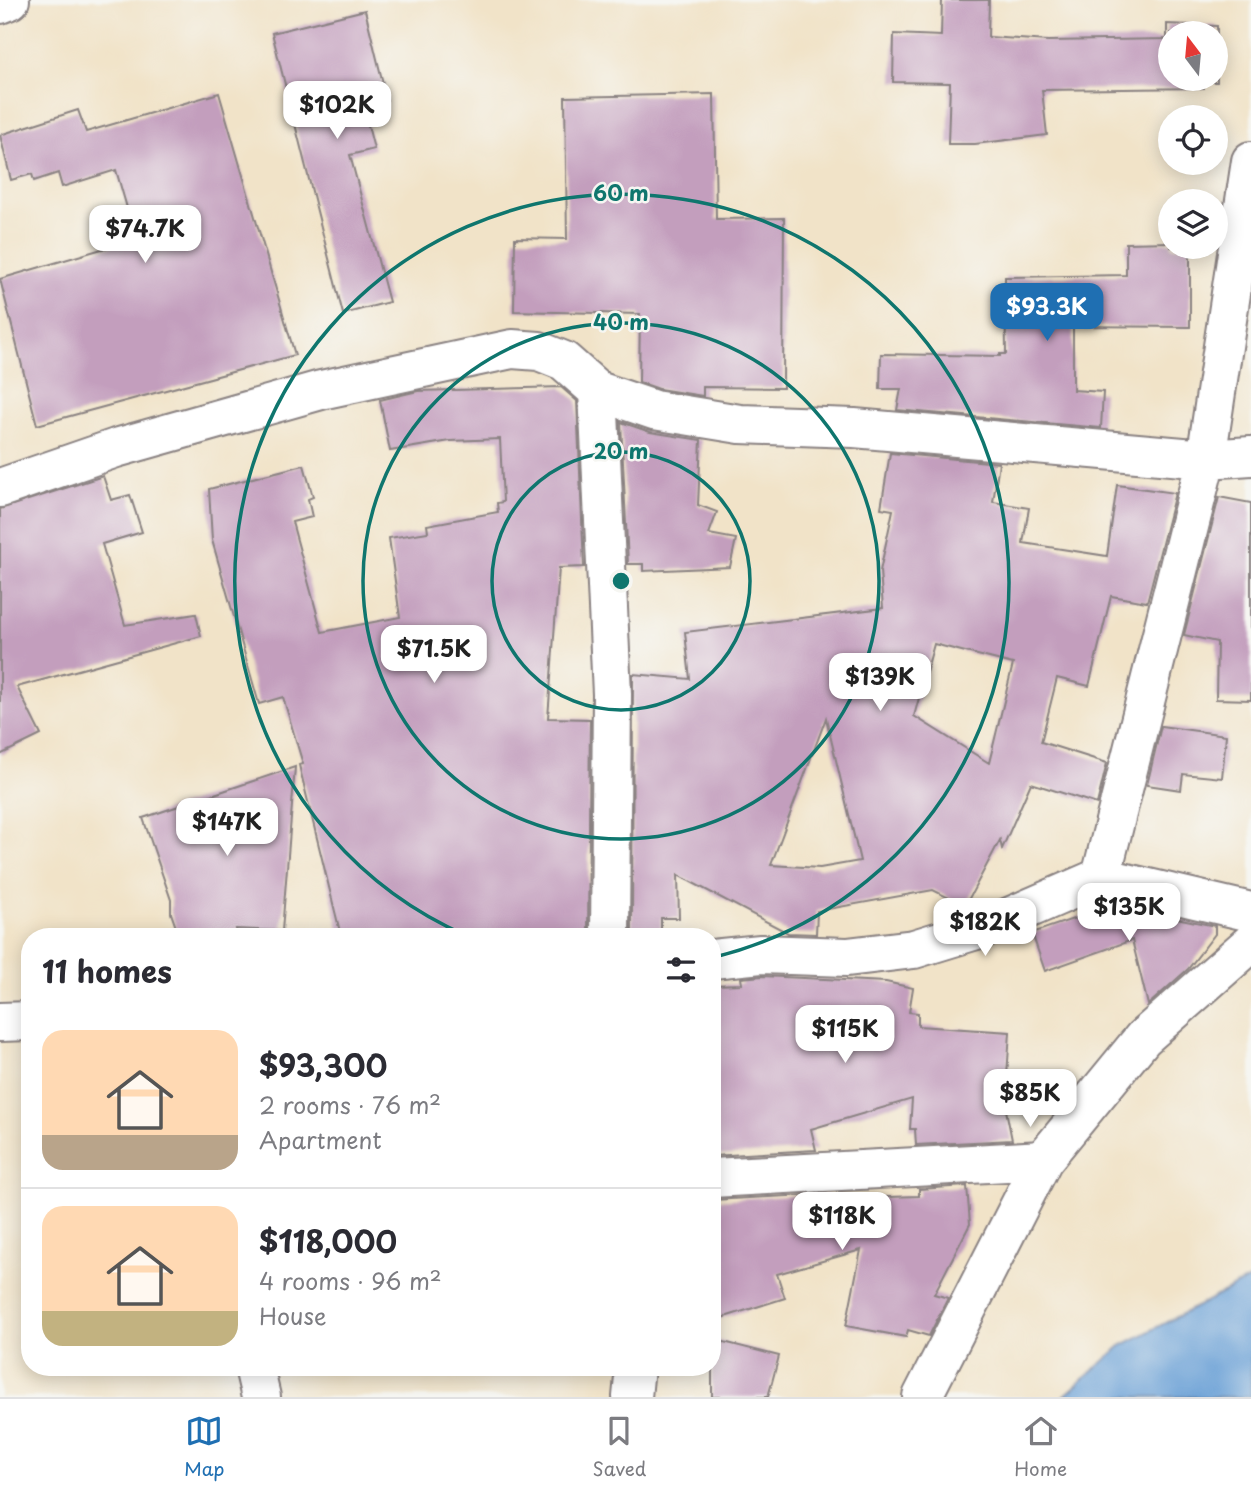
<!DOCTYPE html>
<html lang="en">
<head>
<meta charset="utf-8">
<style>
	body { margin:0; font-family:"Playpen Sans",sans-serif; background:#f2f2f3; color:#2b2b33; height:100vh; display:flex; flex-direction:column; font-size:26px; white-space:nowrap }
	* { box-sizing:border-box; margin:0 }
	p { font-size:23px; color:#7c7c81 }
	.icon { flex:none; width:38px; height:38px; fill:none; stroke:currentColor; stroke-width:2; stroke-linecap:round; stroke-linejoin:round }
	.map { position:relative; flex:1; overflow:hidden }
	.side { position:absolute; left:21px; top:928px; width:700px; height:448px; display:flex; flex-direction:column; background:#fff; border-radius:28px; box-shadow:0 4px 18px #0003 }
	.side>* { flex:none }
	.needle { width:46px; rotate:344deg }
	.fabs { position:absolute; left:1158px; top:21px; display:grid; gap:14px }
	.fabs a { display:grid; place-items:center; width:70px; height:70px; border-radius:50%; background:#fff; box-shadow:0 4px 18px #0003; font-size:35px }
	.price { position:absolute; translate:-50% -60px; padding:0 16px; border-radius:14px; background:#fff; color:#222; font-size:23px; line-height:46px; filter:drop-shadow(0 2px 4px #0008) }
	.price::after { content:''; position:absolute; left:50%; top:42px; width:21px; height:16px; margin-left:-10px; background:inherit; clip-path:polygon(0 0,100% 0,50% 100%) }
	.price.active { background:#1f6fb2; color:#fff }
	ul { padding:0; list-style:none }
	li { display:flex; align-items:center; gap:21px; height:175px; padding:0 21px }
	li+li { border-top:2px solid #e1e1e2 }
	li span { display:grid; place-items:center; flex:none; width:196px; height:140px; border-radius:21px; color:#555 }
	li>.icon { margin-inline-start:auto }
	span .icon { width:84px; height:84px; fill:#fffc; stroke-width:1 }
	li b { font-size:30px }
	h2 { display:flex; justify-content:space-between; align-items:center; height:84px; padding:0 21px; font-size:30px }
	.dock { display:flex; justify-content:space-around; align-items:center; height:98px; border-top:2px solid #e1e1e2; background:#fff; font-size:19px; color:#7c7c81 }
	.dock a { display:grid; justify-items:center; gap:4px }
	.dock .active { color:#1f6fb2 }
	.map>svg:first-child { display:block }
	.water { fill:#689fd6; stroke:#456088; stroke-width:2 }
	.building { fill:#c39ebd; fill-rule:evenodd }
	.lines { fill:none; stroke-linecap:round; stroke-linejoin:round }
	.street-casing { stroke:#8a8282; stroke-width:42 }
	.street { stroke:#fff; stroke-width:38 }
	.ring { fill:none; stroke:#0f766e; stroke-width:3.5 }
	.centre { fill:#0f766e; stroke:#f6f6f2; stroke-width:3.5 }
	.ring-label { font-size:21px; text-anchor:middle; font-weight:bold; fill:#0f766e; stroke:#f6f6f2; stroke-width:5; stroke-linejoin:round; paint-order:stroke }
</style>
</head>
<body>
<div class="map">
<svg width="1251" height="1397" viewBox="0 0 1251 1397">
	<rect width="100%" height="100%" fill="#f6f6f2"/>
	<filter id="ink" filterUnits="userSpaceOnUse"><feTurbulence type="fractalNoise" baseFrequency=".0143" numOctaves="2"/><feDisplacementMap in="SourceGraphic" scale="14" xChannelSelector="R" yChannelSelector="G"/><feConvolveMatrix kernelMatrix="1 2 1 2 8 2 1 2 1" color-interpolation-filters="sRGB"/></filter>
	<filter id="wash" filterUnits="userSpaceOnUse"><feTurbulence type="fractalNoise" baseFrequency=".00686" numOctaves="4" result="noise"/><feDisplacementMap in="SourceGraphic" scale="28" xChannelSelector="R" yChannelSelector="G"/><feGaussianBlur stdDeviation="1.57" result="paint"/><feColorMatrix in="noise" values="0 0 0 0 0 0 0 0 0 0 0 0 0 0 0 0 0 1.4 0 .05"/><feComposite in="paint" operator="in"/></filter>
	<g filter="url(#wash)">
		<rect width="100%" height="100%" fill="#f1e3c8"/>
		<!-- water -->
		<path class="water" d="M 1251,1278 L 1251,1397 L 1063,1397 L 1121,1346 Z"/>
		<g id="blocks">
			<!-- building -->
			<path class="building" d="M 942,0 L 989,0 L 988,37 L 1048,41 L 1167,39 L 1167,24 L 1217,26 L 1217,82 L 1204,82 L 1204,88 L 1042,90 L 1047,135 L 975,144 L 948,144 L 950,83 L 893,82 L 894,34 L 941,36 ZM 1171,33 L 1216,33 L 1216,79 L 1171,79 Z
				M 365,10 L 387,100 L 363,106 L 374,149 L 350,155 L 389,302 L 343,314 L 272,33 Z
				M 219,93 L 295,355 L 37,425 L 0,279 L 136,239 L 116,170 L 62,187 L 58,173 L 34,181 L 32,174 L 11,180 L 0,135 L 78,110 L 86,132 Z
				M 714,94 L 716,219 L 784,218 L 783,388 L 703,387 L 703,396 L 659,389 L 639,382 L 640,314 L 514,311 L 515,238 L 567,239 L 565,97 Z
				M 1171,242 L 1171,247 L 1190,247 L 1190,327 L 1073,326 L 1073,390 L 1103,392 L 1101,428 L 897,410 L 901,389 L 880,389 L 881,354 L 1000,356 L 1000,354 L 1006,354 L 1005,277 L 1126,275 L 1126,243 Z
				M 561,387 L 577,401 L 584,567 L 559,568 L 548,718 L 590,719 L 588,936 L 341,936 L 299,765 L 303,764 L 283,697 L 259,704 L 212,540 L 209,489 L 304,465 L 313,497 L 308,499 L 312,517 L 292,522 L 322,632 L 400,617 L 389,538 L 428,532 L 427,525 L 498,512 L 497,503 L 503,502 L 500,439 L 450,441 L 390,451 L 380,400 L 418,391 Z
				M 621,422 L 650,432 L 701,440 L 698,505 L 717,512 L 709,534 L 736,539 L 730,567 L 643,571 L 643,564 L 628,564 Z
				M 890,453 L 999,463 L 993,502 L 1029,508 L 1023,543 L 1107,556 L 1117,485 L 1175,493 L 1147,602 L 1111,596 L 1089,686 L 1057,678 L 1041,742 L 1107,763 L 1097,804 L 1031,783 L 1002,849 L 1000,840 L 965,906 L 933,890 L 817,911 L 816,934 L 788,933 L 678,875 L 679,918 L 661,918 L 661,936 L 632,936 L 633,674 L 690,679 L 685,632 L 883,608 L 880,571 L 893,510 L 881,508 ZM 934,644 L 1013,664 L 989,763 L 914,716 ZM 826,718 L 860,861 L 820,868 L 771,865 Z
				M 103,476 L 111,500 L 130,495 L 142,532 L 102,544 L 125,625 L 196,614 L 201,636 L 17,687 L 41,735 L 0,755 L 0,509 Z
				M 1219,497 L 1251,503 L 1251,700 L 1216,699 L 1217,642 L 1184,635 Z
				M 1161,726 L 1226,735 L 1222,778 L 1183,774 L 1181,790 L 1147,785 Z
				M 295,767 L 282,931 L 236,929 L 237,936 L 179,936 L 171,913 L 171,900 L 143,818 Z
				M 1114,905 L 1215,926 L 1215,934 L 1188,969 L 1148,1005 L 1132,940 L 1045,971 L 1032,933 Z
				M 762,976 L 886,982 L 913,988 L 909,1012 L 918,1013 L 918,1026 L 1010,1032 L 1005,1105 L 1012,1140 L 916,1145 L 915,1129 L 910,1129 L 912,1099 L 811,1129 L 816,1150 L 712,1156 L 712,985 L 742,984 L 741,978 Z
				M 967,1186 L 970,1224 L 934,1294 L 948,1298 L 929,1336 L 908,1330 L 906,1337 L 846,1326 L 861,1250 L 777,1274 L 785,1298 L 712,1321 L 712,1200 L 827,1194 L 829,1199 L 919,1196 L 919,1189 Z
				M 712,1339 L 779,1356 L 768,1397 L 712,1397 Z"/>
		</g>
	</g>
	<g filter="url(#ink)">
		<use href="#blocks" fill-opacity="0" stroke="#8a8282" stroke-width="2"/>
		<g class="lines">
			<!-- street casing -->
			<g class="street-casing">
				<path id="street" d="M 0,4 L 10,0
					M 598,391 L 612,694 L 610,936
					M 0,488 L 116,448 L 321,390 L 512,349 L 539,351 L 564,361 L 598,391 L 654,410 L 740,424 L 854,428 L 1206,459 L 1251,456
					M 1101,877 L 1206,459 L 1251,161
					M 712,959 L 761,954 L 847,957 L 914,949 L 986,927 L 1101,877 L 1251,912
					M 0,1022 L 30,1021
					M 712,1178 L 1043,1160
					M 254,1367 L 261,1397
					M 632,1397 L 635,1367
					M 922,1397 L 1043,1160 L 1143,1038 L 1251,943"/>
			</g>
			<!-- street -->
			<use href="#street" class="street"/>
		</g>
	</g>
	<!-- distance rings -->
	<g class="ring">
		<circle cx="621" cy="581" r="129"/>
		<circle cx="621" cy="581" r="258"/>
		<path d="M467 936A387 387 0 1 1 715 957"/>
	</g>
	<circle cx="621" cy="581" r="10" class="centre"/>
	<g class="ring-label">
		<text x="621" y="201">60 m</text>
		<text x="621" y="330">40 m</text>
		<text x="621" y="459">20 m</text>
	</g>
</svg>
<div class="fabs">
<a><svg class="needle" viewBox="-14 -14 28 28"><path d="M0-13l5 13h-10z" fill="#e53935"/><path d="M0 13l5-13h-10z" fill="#7c7c81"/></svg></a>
<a><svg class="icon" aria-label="locate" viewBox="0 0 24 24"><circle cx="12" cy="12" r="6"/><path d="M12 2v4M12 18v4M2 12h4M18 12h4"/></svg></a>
<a><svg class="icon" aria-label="layers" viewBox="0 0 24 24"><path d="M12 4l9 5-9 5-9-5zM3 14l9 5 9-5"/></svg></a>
</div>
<b class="price" style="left:337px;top:141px">$102K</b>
<b class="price" style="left:145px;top:265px">$74.7K</b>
<b class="price active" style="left:1047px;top:343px">$93.3K</b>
<b class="price" style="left:434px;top:685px">$71.5K</b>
<b class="price" style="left:880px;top:713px">$139K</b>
<b class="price" style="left:227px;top:858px">$147K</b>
<b class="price" style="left:1129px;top:943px">$135K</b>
<b class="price" style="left:985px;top:958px">$182K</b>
<b class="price" style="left:845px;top:1065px">$115K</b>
<b class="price" style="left:1030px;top:1129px">$85K</b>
<b class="price" style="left:842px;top:1252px">$118K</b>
<section class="side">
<h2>11 homes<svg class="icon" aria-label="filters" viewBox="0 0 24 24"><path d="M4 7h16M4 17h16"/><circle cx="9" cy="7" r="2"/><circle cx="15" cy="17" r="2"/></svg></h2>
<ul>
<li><span style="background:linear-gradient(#ffd9b3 75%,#b9a48a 0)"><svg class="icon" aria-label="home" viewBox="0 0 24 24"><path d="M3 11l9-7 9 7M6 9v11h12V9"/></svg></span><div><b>$93,300</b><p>2 rooms · 76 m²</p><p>Apartment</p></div></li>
<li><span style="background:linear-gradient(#ffd9b3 75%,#c2b280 0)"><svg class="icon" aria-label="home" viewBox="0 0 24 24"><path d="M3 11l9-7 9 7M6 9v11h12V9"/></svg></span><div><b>$118,000</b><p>4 rooms · 96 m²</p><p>House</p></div></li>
</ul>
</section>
</div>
<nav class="dock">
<a class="active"><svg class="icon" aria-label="map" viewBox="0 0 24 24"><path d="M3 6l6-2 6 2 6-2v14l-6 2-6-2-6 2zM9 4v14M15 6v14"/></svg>Map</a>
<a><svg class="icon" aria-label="saved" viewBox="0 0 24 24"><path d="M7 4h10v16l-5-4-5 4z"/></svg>Saved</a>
<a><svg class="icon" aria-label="home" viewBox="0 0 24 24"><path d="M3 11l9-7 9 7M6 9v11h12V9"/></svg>Home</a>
</nav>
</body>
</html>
